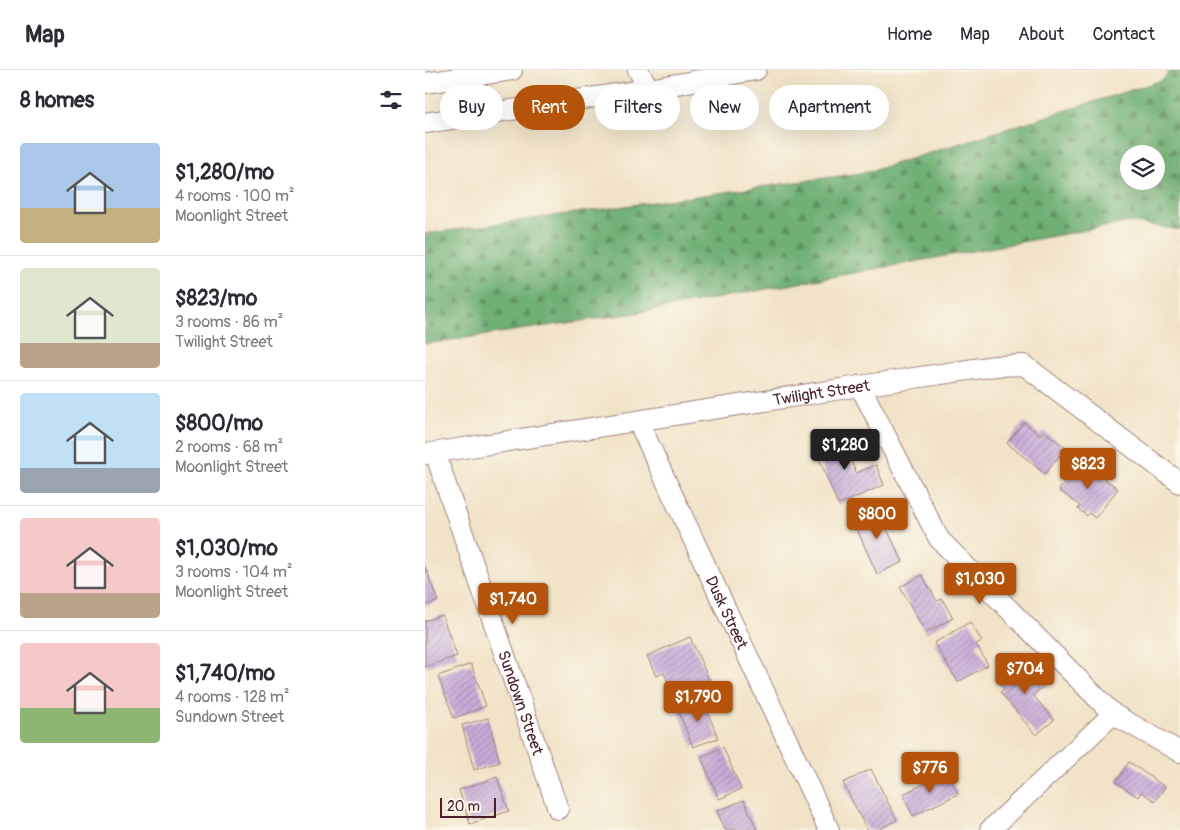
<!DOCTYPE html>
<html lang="en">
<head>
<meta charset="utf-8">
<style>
	body { margin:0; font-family:Pangolin,sans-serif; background:#f2f2f3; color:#2b2b33; height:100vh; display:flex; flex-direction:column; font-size:19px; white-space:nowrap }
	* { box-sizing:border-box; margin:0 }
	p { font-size:16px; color:#7c7c81 }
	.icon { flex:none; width:28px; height:28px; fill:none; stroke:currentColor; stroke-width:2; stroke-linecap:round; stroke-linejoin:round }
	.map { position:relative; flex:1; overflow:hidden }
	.drawer { display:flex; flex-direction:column; background:#fff; width:425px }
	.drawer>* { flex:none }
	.banner { position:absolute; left:15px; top:15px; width:475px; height:45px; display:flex; gap:10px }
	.buttons { position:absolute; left:695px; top:75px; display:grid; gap:10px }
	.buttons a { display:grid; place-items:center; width:45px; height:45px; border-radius:50%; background:#fff; box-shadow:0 5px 20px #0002; font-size:25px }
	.scale { position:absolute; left:15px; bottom:12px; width:56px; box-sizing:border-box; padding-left:5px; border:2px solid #4a1f2b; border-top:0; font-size:14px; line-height:18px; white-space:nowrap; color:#4a1f2b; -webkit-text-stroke:4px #fbf7ec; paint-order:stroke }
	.price { position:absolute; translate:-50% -42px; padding:0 11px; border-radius:5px; background:#b45309; color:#fff; font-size:16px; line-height:32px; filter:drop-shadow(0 1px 2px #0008) }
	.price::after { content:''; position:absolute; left:50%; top:30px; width:15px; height:11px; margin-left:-8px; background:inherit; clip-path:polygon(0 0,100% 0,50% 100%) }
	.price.on { background:#222; color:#fff }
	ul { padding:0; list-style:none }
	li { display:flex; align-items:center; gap:15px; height:125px; padding:0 20px }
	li+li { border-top:1px solid #e1e1e2 }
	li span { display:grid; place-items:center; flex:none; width:140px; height:100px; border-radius:5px; color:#555 }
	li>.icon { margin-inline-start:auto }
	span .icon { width:60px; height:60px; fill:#fffc; stroke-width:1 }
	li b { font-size:21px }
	h2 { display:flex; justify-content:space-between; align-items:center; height:60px; padding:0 20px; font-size:21px }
	.chip { padding:0 18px; border-radius:22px; background:#fff; box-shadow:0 5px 20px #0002; font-size:18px; line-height:45px }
	.chip.on { background:#b45309; color:#fff }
	header { display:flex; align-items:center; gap:30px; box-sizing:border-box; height:70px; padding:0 25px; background:#fff; border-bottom:1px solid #e1e1e2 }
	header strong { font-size:24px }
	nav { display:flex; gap:28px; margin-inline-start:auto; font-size:18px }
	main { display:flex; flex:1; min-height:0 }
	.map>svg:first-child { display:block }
	.forest { fill:url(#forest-firs); stroke:#5d684f; fill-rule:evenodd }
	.building { fill:url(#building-hatch) }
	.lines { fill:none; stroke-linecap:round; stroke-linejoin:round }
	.minor-casing { stroke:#9e8179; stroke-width:22 }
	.minor { stroke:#fff; stroke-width:20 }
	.labels { text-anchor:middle; stroke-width:4; stroke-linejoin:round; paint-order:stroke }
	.street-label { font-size:16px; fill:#4a1f2b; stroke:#fbf7ec }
</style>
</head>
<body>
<header>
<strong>Map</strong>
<nav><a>Home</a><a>Map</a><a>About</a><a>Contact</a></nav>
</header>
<main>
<section class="drawer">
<h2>8 homes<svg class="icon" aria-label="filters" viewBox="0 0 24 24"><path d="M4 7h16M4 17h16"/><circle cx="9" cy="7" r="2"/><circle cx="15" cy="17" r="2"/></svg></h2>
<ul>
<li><span style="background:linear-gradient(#a9c7e8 65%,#c2b280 0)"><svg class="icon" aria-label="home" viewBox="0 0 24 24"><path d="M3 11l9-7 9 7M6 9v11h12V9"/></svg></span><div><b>$1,280/mo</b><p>4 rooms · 100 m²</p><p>Moonlight Street</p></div></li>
<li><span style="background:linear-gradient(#dfe7d0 75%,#b9a48a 0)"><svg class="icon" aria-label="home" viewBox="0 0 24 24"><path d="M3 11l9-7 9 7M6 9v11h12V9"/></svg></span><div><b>$823/mo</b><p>3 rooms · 86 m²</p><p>Twilight Street</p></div></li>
<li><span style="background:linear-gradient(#bfe0f5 75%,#9aa5b1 0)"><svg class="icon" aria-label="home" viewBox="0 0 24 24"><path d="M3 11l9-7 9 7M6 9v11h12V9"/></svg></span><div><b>$800/mo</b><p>2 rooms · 68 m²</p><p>Moonlight Street</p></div></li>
<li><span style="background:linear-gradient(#f6c9c9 75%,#b9a48a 0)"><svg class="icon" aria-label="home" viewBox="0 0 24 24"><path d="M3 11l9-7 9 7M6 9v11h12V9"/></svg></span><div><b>$1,030/mo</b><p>3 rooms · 104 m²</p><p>Moonlight Street</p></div></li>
<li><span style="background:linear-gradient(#f6c9c9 65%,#8fb573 0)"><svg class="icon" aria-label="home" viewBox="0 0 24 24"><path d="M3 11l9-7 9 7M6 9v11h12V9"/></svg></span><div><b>$1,740/mo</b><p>4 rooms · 128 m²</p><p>Sundown Street</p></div></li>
</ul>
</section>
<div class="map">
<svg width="755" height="760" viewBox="0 0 755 760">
	<defs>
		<pattern id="forest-firs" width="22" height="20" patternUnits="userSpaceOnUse" patternTransform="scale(1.25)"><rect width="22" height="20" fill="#70b073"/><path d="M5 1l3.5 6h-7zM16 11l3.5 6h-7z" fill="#5e8f5f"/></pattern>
		<pattern id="building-hatch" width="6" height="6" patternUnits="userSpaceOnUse" patternTransform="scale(1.25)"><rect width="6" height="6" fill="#c7acd8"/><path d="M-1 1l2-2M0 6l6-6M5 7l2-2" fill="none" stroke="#a48baf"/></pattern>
	</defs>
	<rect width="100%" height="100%" fill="#fbf7ec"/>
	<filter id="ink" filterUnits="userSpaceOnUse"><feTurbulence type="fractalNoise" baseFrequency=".02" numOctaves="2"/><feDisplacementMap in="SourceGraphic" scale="10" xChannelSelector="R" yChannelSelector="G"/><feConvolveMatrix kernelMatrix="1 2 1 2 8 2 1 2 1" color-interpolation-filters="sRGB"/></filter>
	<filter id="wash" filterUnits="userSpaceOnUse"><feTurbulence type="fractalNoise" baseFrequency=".0096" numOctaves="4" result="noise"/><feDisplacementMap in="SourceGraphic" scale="20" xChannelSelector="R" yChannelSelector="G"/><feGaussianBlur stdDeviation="1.12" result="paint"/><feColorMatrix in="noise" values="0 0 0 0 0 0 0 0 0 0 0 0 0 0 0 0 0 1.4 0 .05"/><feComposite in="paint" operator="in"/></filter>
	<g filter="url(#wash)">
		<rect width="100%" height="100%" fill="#f1e3c7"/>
		<!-- forest -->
		<path class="forest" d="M 745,0 L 755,0 L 755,160 L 705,152 L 217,242 L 0,274 L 0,164 L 443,102 L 738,10 ZM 704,84 L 731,84 L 731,111 L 704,111 Z"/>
		<g id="blocks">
			<!-- building -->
			<path class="building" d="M 599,352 L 615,365 L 619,361 L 641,378 L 620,404 L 582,373 Z
				M 414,362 L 431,403 L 451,395 L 459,415 L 413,435 L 388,373 Z
				M 657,391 L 693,419 L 670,448 L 664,443 L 662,446 L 653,439 L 655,436 L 634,420 Z
				M 450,435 L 478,492 L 452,504 L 426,446 Z
				M 0,497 L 13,531 L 0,536 Z
				M 497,505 L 512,531 L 517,529 L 528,548 L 501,563 L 475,517 Z
				M 17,545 L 32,586 L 0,597 L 0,551 Z
				M 545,552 L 557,571 L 551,574 L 563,595 L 533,612 L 509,573 Z
				M 265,567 L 284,610 L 248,625 L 239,603 L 231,606 L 222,586 Z
				M 597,588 L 620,615 L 608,625 L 629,650 L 611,665 L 575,622 L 579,619 L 571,609 Z
				M 46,594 L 61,636 L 29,648 L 13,606 Z
				M 277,628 L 293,668 L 268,677 L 252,638 Z
				M 63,648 L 75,692 L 49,700 L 37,655 Z
				M 298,677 L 316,719 L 294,729 L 276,687 Z
				M 704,692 L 740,717 L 730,731 L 716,722 L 713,727 L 691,712 Z
				M 446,699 L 472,750 L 453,760 L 442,760 L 418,713 Z
				M 523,702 L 533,724 L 488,746 L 478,724 Z
				M 72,707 L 84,741 L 45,754 L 34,720 Z
				M 319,730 L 332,760 L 300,760 L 292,741 Z"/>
		</g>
	</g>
	<g filter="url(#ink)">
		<use href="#blocks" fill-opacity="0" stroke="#9e8179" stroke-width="1"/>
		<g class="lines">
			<!-- minor casing -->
			<g class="minor-casing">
				<g id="minor">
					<path d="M 213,0 L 224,19"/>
					<path d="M 0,13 L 87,0"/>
					<path d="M 0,53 L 224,19 L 331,0"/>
					<path d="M 435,316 L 514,469 L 688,644 L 755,682"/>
					<path id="s1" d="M 213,351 L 404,760"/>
					<path id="s2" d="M 10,383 L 133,739"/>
					<path id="s3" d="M 0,384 L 435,316 L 570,296 L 599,295 L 755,413"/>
					<path d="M 565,760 L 688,644"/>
				</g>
			</g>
			<!-- minor -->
			<use href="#minor" class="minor"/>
		</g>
	</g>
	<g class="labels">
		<!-- street labels -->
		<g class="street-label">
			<text dy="6" stroke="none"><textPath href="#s3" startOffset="401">Twilight Street</textPath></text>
			<text dy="6" stroke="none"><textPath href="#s1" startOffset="211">Dusk Street</textPath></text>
			<text dy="6" stroke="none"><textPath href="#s2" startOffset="264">Sundown Street</textPath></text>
		</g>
	</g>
</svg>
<div class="buttons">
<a><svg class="icon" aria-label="layers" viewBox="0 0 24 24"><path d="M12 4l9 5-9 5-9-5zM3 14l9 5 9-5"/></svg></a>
</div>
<div class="scale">20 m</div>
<b class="price on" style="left:420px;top:401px">$1,280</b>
<b class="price" style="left:663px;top:420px">$823</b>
<b class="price" style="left:452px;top:470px">$800</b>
<b class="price" style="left:555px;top:535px">$1,030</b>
<b class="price" style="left:88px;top:555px">$1,740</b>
<b class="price" style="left:600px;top:625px">$704</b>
<b class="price" style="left:273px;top:653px">$1,790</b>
<b class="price" style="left:505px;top:724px">$776</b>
<div class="banner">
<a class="chip">Buy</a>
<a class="chip on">Rent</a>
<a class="chip">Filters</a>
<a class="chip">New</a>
<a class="chip">Apartment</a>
</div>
</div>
</main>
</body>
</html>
